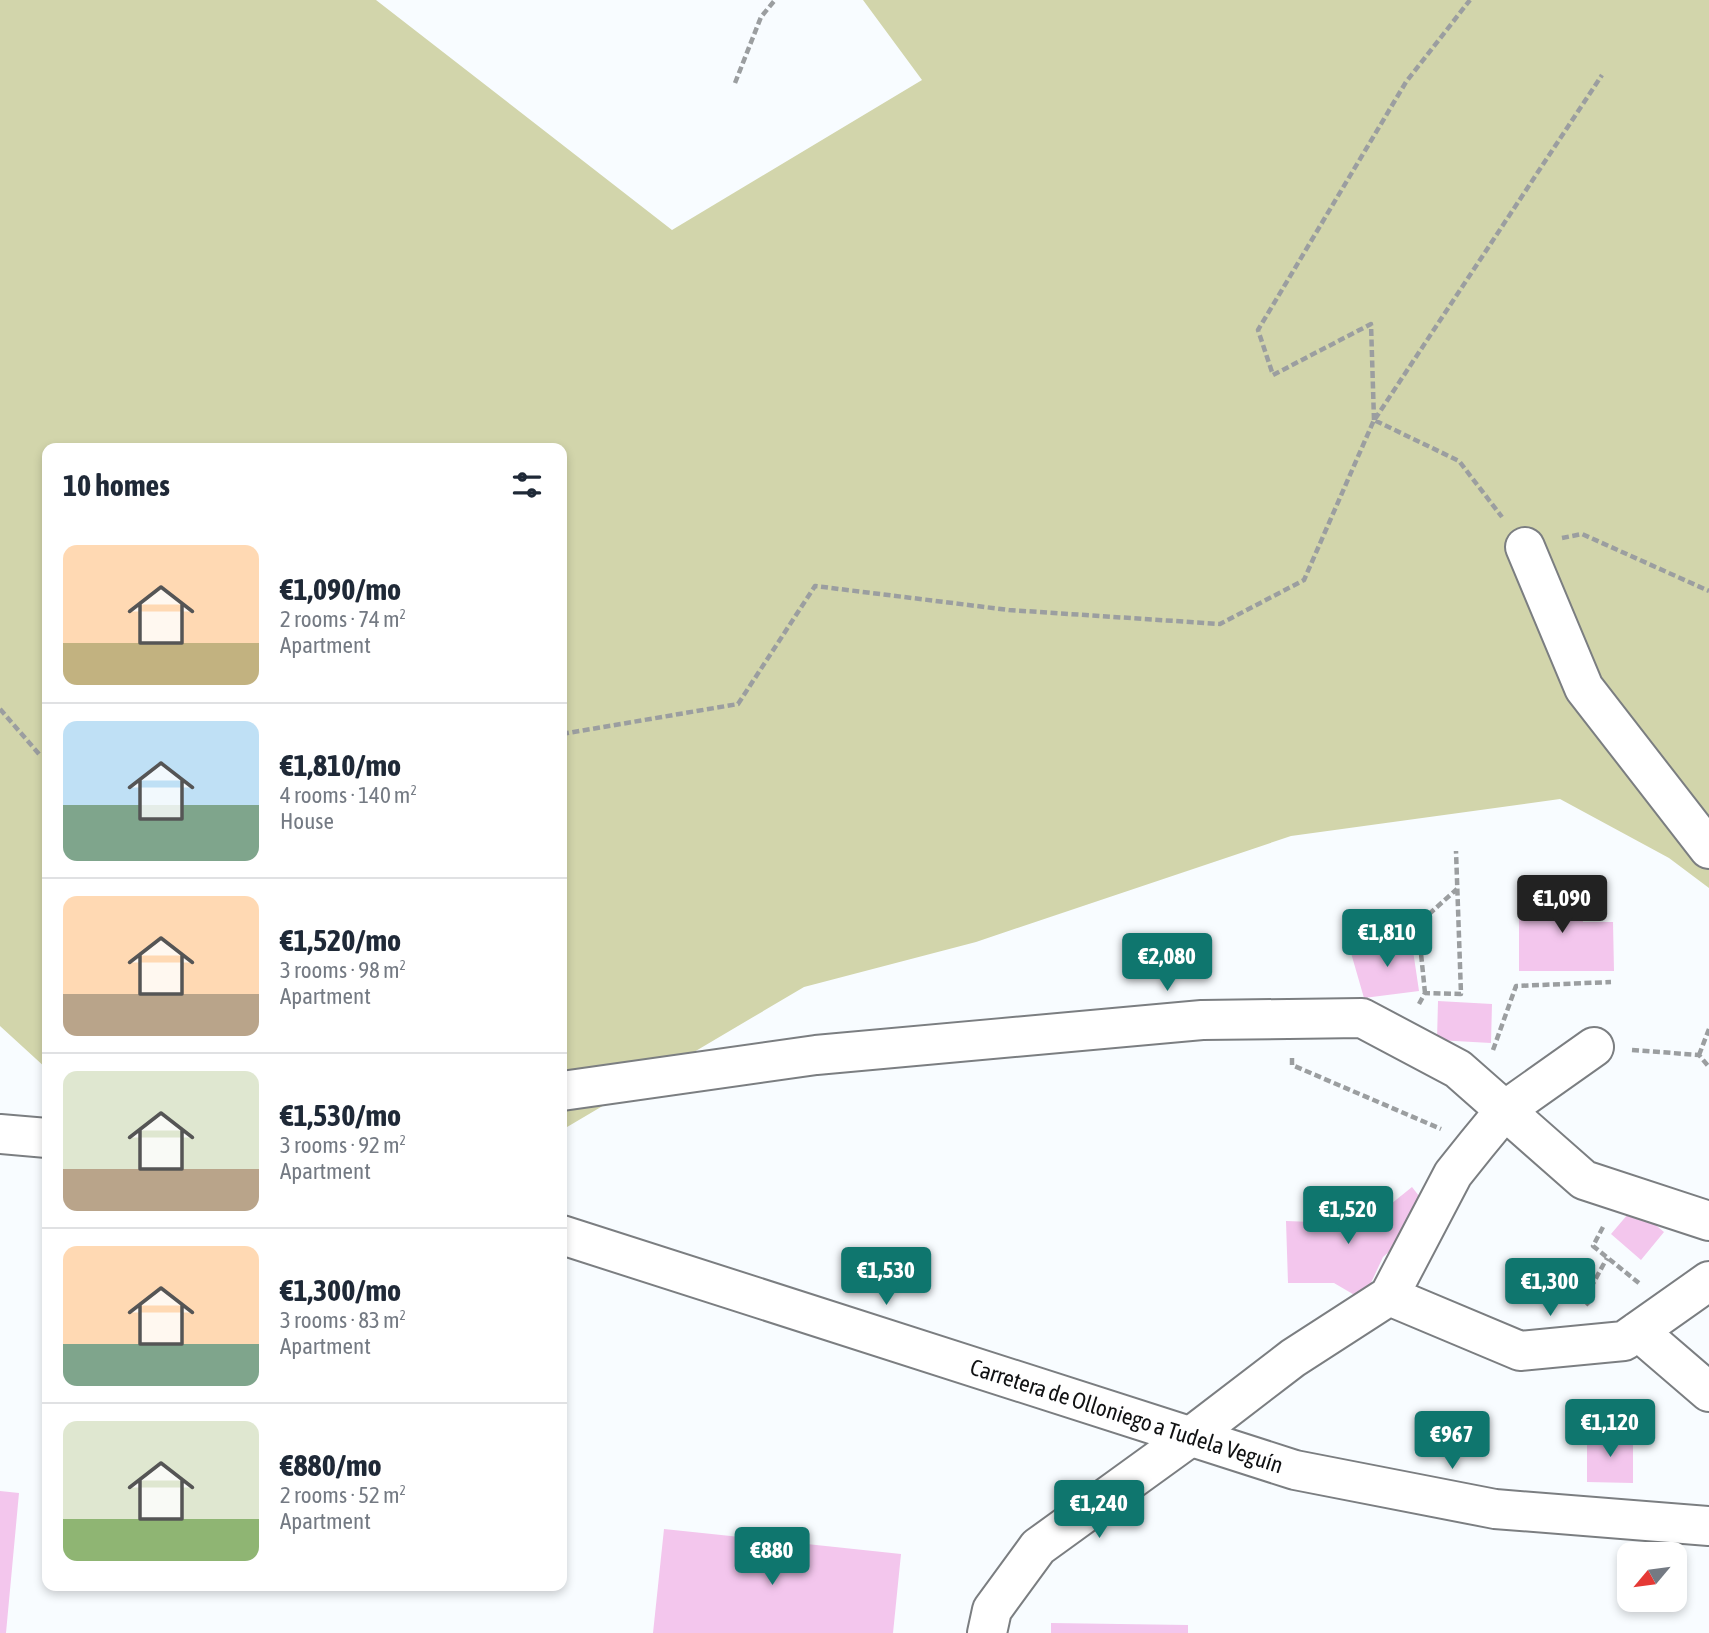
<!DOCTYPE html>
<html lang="en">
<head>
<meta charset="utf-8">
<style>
	body { margin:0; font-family:"Asap Condensed",sans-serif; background:#f2f2f3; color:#1f2937; height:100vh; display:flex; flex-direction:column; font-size:26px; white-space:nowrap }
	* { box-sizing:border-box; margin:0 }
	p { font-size:23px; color:#747a83 }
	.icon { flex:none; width:38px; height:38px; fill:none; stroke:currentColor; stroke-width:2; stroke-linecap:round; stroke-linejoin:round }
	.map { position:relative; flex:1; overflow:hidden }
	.sheet { position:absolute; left:42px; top:443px; width:525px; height:1148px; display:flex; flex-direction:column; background:#fff; border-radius:14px; box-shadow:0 4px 10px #0003 }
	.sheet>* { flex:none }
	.needle { width:46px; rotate:241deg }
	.fabs { position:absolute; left:1617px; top:1542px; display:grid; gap:14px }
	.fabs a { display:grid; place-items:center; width:70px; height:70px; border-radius:14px; background:#fff; box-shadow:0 4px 10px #0003; font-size:35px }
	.price { position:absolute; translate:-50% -60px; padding:0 16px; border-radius:7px; background:#0f766e; color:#fff; font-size:23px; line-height:46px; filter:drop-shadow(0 2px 4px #0008) }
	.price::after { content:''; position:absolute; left:50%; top:42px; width:21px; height:16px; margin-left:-10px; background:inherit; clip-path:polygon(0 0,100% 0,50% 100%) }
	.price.selected { background:#222; color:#fff }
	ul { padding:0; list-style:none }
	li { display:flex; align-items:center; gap:21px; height:175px; padding:0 21px }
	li+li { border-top:2px solid #e0e1e3 }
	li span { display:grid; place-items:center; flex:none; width:196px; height:140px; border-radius:14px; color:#555 }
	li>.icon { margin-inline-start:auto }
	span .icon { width:84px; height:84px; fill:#fffc; stroke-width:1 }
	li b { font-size:30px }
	h2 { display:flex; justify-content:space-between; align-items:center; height:84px; padding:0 21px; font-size:30px }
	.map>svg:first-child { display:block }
	.green { fill:#d2d5ab }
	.building { fill:#f3c6ed }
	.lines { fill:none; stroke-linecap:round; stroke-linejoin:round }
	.minor-casing { stroke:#7b7e81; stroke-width:42 }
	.tertiary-casing { stroke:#7b7e81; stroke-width:42 }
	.path { stroke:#9b9ea0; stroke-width:4.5; stroke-dasharray:7 3.5; stroke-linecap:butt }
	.minor { stroke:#fff; stroke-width:38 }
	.tertiary { stroke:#fff; stroke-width:38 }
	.labels { text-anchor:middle; stroke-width:5; stroke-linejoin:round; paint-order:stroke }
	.street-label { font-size:23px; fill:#111213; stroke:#fff }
</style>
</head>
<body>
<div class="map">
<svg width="1709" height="1633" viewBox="0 0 1709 1633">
	<rect width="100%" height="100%" fill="#f8fcff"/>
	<!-- green -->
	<path class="green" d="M 0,0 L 376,0 L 672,230 L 922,80 L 863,0 L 1709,0 L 1709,888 L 1669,858 L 1560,799 L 1291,836 L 976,942 L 804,987 L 562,1130 L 562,448 L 47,448 L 47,1069 L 0,1026 Z"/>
	<!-- building -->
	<path class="building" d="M 1519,893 L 1583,893 L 1583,922 L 1613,922 L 1614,971 L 1519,971 Z
		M 1411,937 L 1419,991 L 1364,998 L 1351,953 Z
		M 1438,1001 L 1492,1004 L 1491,1043 L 1437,1040 Z
		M 1412,1187 L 1423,1201 L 1399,1243 L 1383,1257 L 1363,1300 L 1334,1283 L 1288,1283 L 1286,1221 L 1340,1223 L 1381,1212 Z
		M 1634,1207 L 1664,1232 L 1641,1260 L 1611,1234 Z
		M 1587,1435 L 1633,1436 L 1633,1483 L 1587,1482 Z
		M 0,1491 L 19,1493 L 6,1633 L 0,1633 Z
		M 664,1529 L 901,1554 L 893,1633 L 653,1633 Z
		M 1051,1623 L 1188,1625 L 1188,1633 L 1051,1633 Z"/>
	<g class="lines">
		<!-- minor casing -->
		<g class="minor-casing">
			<path id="minor" d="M 1525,547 L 1584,688 L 1709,849
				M 562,1091 L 816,1055 L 1202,1020 L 1362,1018 L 1458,1069 L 1584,1180 L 1709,1221
				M 1389,1296 L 1520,1351 L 1624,1341 L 1709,1281
				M 1638,1331 L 1709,1392
				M 987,1633 L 992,1610 L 1038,1547 L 1190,1437 L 1293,1358 L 1389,1296 L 1453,1174 L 1477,1144 L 1505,1110 L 1594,1047"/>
		</g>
		<!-- tertiary casing -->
		<g class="tertiary-casing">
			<g id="tertiary">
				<path d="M 0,1134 L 47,1138"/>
				<path id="s1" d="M 562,1235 L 1295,1470 L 1495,1509 L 1709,1526"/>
			</g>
		</g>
		<!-- path -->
		<path class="path" d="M 735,83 L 761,17 L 775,0
			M 1375,419 L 1602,75
			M 1374,420 L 1371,324 L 1273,375 L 1258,330 L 1406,82 L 1470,0
			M 1562,538 L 1582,534 L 1709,591
			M 0,709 L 39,754 L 47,753
			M 562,734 L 738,704 L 815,586 L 1009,610 L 1220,624 L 1304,580 L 1374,420 L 1459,461 L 1502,517
			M 1425,993 L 1418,924 L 1457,889
			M 1419,1004 L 1425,993 L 1461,994 L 1456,851
			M 1493,1050 L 1516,986 L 1611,982
			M 1632,1050 L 1699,1055 L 1709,1067
			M 1699,1055 L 1709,1029
			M 1292,1058 L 1292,1065 L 1441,1129
			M 1603,1227 L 1593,1246 L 1640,1284
			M 1589,1305 L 1584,1300 L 1607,1258"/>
		<!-- minor -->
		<use href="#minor" class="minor"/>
		<!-- tertiary -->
		<use href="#tertiary" class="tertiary"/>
	</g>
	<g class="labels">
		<!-- street labels -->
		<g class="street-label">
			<text dy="8" stroke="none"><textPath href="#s1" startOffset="593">Carretera de Olloniego a Tudela Veguín</textPath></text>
		</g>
	</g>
</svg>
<div class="fabs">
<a><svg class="needle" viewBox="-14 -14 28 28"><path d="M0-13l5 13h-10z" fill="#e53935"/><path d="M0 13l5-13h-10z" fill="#747a83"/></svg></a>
</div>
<b class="price selected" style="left:1562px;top:935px">€1,090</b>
<b class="price" style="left:1387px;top:969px">€1,810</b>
<b class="price" style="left:1167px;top:993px">€2,080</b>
<b class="price" style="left:1348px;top:1246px">€1,520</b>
<b class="price" style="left:886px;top:1307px">€1,530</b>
<b class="price" style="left:1550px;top:1318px">€1,300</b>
<b class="price" style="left:1610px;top:1459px">€1,120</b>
<b class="price" style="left:1452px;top:1471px">€967</b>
<b class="price" style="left:1099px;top:1540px">€1,240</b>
<b class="price" style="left:772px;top:1587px">€880</b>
<section class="sheet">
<h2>10 homes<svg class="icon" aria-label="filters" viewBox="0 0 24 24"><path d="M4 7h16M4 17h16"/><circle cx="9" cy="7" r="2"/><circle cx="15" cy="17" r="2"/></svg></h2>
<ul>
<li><span style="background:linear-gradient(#ffd9b3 70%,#c2b280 0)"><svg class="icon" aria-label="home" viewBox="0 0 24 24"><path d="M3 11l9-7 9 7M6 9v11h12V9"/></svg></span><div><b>€1,090/mo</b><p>2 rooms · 74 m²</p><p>Apartment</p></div></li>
<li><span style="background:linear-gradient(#bfe0f5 60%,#7fa58c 0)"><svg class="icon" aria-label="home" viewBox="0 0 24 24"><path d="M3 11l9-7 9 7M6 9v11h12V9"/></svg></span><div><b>€1,810/mo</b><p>4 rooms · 140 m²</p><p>House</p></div></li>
<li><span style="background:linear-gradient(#ffd9b3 70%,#b9a48a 0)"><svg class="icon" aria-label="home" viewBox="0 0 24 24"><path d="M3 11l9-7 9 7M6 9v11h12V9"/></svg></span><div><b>€1,520/mo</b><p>3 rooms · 98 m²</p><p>Apartment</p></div></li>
<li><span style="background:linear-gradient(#dfe7d0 70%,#b9a48a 0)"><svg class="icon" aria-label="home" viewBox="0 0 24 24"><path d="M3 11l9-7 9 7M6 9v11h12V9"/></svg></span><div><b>€1,530/mo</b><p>3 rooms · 92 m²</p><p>Apartment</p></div></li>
<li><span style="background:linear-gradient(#ffd9b3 70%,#7fa58c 0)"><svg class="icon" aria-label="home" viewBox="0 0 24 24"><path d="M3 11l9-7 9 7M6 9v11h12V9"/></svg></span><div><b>€1,300/mo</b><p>3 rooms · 83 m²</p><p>Apartment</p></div></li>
<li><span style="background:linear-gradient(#dfe7d0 70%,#8fb573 0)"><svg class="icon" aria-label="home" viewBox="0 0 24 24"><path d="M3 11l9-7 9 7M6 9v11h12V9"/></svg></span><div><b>€880/mo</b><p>2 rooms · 52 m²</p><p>Apartment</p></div></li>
</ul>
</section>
</div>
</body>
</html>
